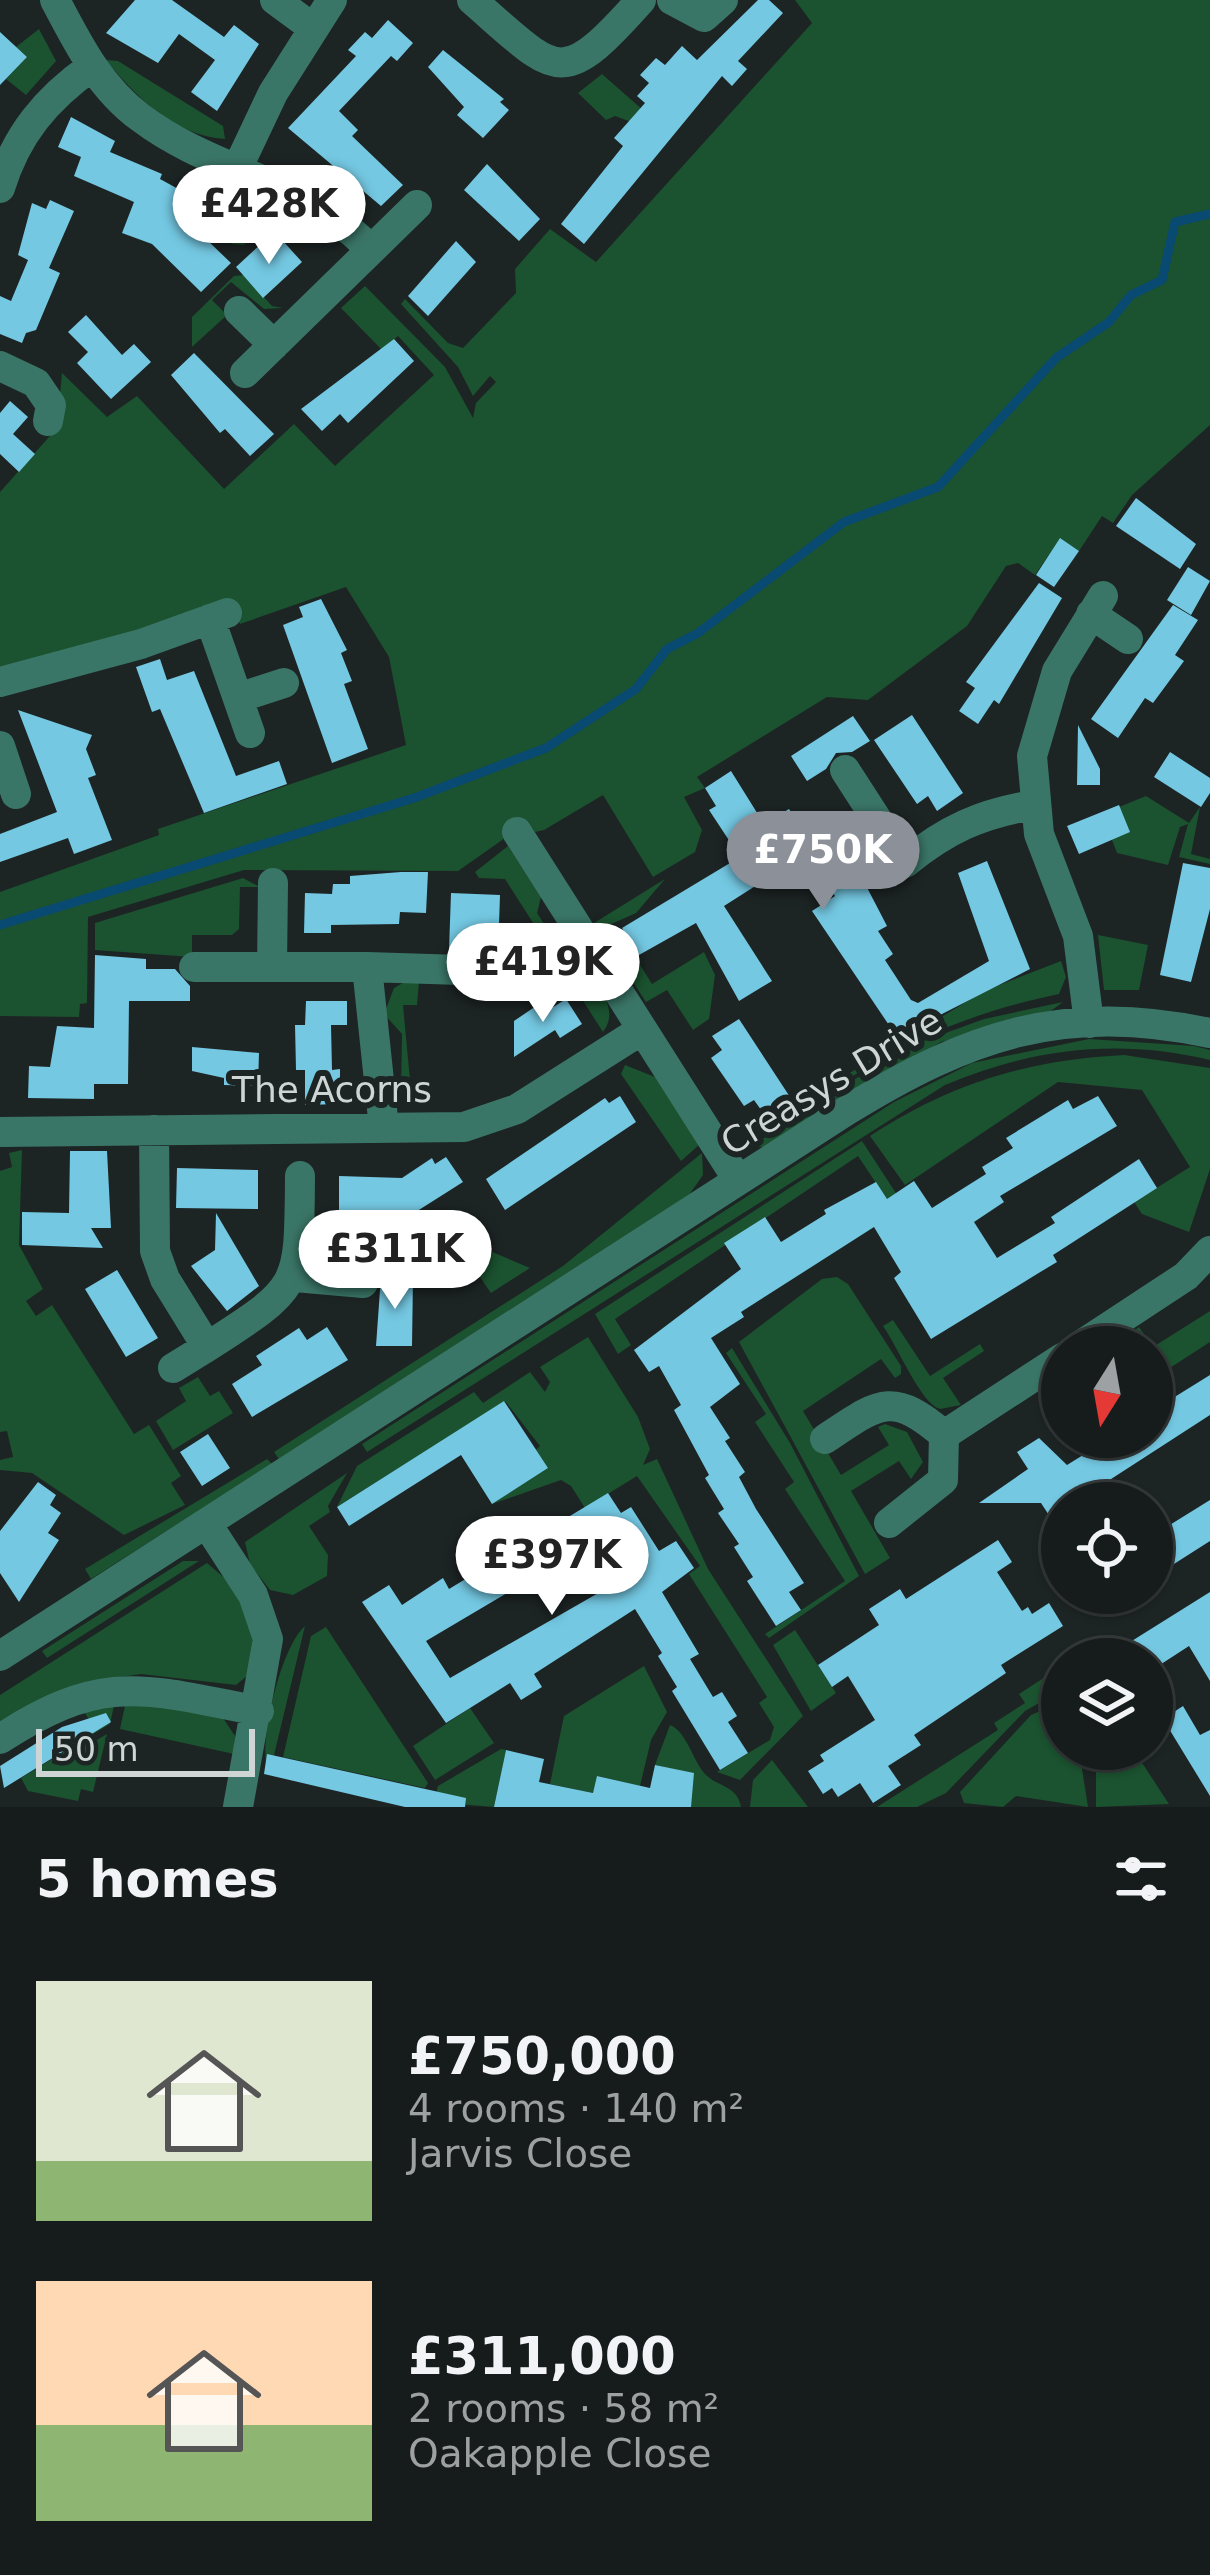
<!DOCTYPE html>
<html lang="en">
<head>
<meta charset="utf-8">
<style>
	body { margin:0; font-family:"DejaVu Sans",sans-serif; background:#232828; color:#f1f3f6; height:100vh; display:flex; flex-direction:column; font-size:45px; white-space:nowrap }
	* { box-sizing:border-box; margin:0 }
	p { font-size:39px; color:#9ea1a3 }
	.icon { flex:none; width:66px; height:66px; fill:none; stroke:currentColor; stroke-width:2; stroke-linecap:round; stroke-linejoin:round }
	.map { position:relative; height:1807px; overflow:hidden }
	.details { display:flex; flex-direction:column; background:#161b1b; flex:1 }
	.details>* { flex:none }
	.needle { width:78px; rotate:191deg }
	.buttons { position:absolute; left:1041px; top:1326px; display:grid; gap:24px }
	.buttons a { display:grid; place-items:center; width:132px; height:132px; border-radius:50%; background:#161b1b; box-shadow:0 3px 9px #0004,0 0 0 3px #35393a; font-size:60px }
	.scale { position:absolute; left:36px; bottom:30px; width:219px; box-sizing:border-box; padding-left:12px; border:6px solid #cfd4d4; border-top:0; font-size:33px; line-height:42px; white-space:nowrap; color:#cfd4d4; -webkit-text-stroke:9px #1d2424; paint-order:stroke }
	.price { position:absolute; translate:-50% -102px; padding:0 27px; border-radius:42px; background:#fff; color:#222; font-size:39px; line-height:78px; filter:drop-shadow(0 3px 6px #0008) }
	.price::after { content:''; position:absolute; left:50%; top:72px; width:36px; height:27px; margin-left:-18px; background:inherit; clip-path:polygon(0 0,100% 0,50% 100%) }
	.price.on { background:#8c9099; color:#fff }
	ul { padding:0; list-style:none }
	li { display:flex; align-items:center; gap:36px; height:300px; padding:0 36px }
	li span { display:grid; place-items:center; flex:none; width:336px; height:240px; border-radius:0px; color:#555 }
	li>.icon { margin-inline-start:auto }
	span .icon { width:144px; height:144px; fill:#fffc; stroke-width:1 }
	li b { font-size:51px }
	h2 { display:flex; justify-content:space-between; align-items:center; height:144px; padding:0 36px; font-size:51px }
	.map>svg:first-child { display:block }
	.green { fill:#1b522f }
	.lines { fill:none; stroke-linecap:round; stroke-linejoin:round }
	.stream { stroke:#094a72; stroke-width:9 }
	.building { fill:#74c8e2; fill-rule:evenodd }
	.minor { stroke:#3a7667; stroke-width:30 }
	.labels { text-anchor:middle; stroke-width:12; stroke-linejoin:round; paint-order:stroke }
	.street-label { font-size:36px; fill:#cfd4d4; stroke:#1d2424 }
</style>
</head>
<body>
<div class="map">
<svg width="1210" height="1807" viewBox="0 0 1210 1807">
	<rect width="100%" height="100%" fill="#1d2424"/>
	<!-- green -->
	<path class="green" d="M 795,0 L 1210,0 L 1210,425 L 1132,495 L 1113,523 L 1102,516 L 1079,551 L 1060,539 L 1035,575 L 1018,563 L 1006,566 L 967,626 L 868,700 L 827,697 L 697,777 L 705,788 L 684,797 L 702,830 L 695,852 L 653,877 L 603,795 L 544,830 L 535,832 L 528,822 L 458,871 L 244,870 L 88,917 L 87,1003 L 80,1004 L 79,1017 L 0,1016 L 0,892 L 159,835 L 158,829 L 406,745 L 389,657 L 346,587 L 240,624 L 227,599 L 165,623 L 0,668 L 0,492 L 57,428 L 62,373 L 107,417 L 137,396 L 224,489 L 294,424 L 335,466 L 434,375 L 398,336 L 382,350 L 341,308 L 365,286 L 445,367 L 473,418 L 476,403 L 496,382 L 490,376 L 473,396 L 458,367 L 401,304 L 405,299 L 448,343 L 463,348 L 516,293 L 515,269 L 550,229 L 596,262 L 812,23 Z
		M 39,29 L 56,61 L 26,95 L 6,79 L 27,57 L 16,47 Z
		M 106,60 L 118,61 L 223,126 L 225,139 C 175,136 136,97 106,60 Z
		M 602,74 L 644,111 L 634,123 L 615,116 L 606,120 L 578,93 Z
		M 219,182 L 274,205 L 244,245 L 232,244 L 206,217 Z
		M 244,275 L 272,306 L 283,308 L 264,309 L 231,282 L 212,300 L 227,315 L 192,347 L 192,317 L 234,276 Z
		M 1146,796 L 1189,823 L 1200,807 L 1191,854 L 1210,859 L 1210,864 L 1179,857 L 1188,824 L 1180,827 L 1168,865 L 1117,853 L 1112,840 L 1119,807 Z
		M 508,846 L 541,897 L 537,913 L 579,978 L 594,980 C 605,997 617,1013 603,1032 L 505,879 L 479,878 L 475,872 Z
		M 243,878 L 260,887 L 240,887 L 239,929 L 232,935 L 192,935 L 192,957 L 95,950 L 95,923 Z
		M 665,879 L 636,913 L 609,925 L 613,933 L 618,930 L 652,984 L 704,952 L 715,975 L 709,1019 L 693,1030 L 667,990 L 646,1002 L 594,923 Z
		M 1098,935 L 1148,945 L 1139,990 L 1104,990 Z
		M 1061,961 L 1066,977 L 1059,994 C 936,1020 873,1060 771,1130 L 762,1121 L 842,1066 L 848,1074 L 984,991 Z
		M 408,980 L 419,982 L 417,1005 L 403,1005 L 410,1080 L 417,1091 L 410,1102 L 401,1089 L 402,1034 L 384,1014 L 394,988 Z
		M 1063,1002 L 1048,1013 L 941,1042 L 763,1147 L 751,1146 L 902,1049 L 984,1019 Z
		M 1089,1039 L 1194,1046 L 1210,1050 L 1210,1060 C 1118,1038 1032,1048 945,1085 L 367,1452 L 362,1444 L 894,1102 L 972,1063 Z
		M 1124,1055 L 1210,1068 L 1210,1169 L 1189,1232 L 1142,1214 L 1134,1202 L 1190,1167 L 1142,1090 L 1058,1082 L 905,1185 L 870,1136 C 951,1083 1028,1060 1124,1055 Z
		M 625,1065 L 655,1077 L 699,1145 L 681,1161 L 621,1074 Z
		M 862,1141 L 905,1207 L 896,1213 L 858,1156 L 615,1319 L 631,1345 L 618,1354 L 595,1314 Z
		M 22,1150 L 19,1245 L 43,1289 L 26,1301 L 36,1316 L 52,1305 L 134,1434 L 149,1425 L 181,1476 L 171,1483 L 185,1505 L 124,1535 L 32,1473 L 0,1470 L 0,1460 L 13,1457 L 7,1431 L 0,1432 L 0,1171 L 12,1167 L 9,1153 Z
		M 702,1153 L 703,1175 L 689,1195 L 279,1459 L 274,1452 L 563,1266 Z
		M 450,1234 L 530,1268 L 491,1293 Z
		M 837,1277 L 848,1284 L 901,1366 L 901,1374 L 895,1378 L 881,1359 L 803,1411 L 841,1475 L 889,1445 L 878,1427 L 885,1424 L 907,1432 L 923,1462 L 911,1479 L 899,1461 L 851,1491 L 890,1558 L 865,1574 L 739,1342 L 822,1279 Z
		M 1210,1311 L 1210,1342 L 1162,1373 L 1152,1347 L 1146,1347 L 1135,1330 L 1139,1327 L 1153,1347 Z
		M 893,1320 L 930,1376 L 980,1344 L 984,1351 L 943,1378 L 961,1405 L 940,1409 C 921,1404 898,1347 883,1326 Z
		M 588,1337 L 638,1417 L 650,1449 L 643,1465 L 657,1459 L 708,1569 L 803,1716 L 740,1780 L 717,1772 L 770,1740 L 774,1727 L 759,1703 L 767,1697 L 689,1574 L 700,1566 L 637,1476 L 585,1508 L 571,1486 L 561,1480 L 492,1504 L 548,1468 L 536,1450 L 540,1446 L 505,1401 L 337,1507 L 357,1466 L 474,1392 L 483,1403 L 530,1372 L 545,1392 L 550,1382 L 540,1367 Z
		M 732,1348 L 790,1443 L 859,1576 L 769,1638 L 765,1634 L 845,1581 L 785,1489 L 794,1482 L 755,1422 L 766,1414 L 726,1353 Z
		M 198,1377 L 210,1396 L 219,1391 L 233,1413 L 173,1450 L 156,1421 L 186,1401 L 179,1388 Z
		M 267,1459 L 272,1464 L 91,1579 L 85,1569 Z
		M 347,1473 L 328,1506 L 330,1512 L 309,1526 L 328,1555 L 327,1576 L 293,1595 L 270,1590 L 250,1564 L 245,1542 Z
		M 183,1561 L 199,1561 L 47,1658 L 42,1651 Z
		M 207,1563 L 234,1586 L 255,1635 L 247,1676 L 236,1685 L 141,1674 L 86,1682 L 0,1725 L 0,1695 Z
		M 305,1626 L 269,1776 C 256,1748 281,1646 305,1626 Z
		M 326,1627 L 428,1783 L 425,1788 L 283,1757 L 311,1636 Z
		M 795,1630 L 836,1693 L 811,1711 L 773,1645 Z
		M 644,1666 L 667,1712 L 651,1740 L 640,1786 L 598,1776 L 593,1793 L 550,1784 L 564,1716 Z
		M 1062,1666 L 1041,1702 L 1025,1711 L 946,1793 L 917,1807 L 877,1807 L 998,1730 L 994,1723 L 1025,1703 L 1019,1694 Z
		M 115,1701 L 110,1724 L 93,1734 L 97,1740 L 107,1734 L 93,1792 L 81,1789 L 78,1801 L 28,1791 L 21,1778 L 77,1744 L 73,1737 L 92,1725 L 82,1708 Z
		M 126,1701 L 223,1718 L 235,1736 L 234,1754 L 120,1729 Z
		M 470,1708 L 494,1743 L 435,1780 L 413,1746 Z
		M 1045,1709 L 1062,1727 L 1062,1749 L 1076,1749 L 1080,1756 L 1088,1807 L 1016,1796 L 1003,1807 L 964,1803 L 960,1792 L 1031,1715 Z
		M 670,1725 C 687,1732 692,1759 705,1774 C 719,1788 737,1785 741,1807 L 687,1807 L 694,1774 L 655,1765 Z
		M 501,1749 L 506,1750 L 494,1807 L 434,1802 L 438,1786 Z
		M 1086,1749 L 1099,1749 L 1104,1755 L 1113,1749 L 1133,1749 L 1169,1804 L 1096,1807 L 1096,1771 Z
		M 772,1760 L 808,1807 L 750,1807 L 753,1780 Z"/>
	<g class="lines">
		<!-- stream -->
		<path class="stream" d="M 0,925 L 414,798 L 546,748 L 636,689 L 667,649 L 698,633 L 844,522 L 938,487 L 1056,358 L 1109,322 L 1131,295 L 1162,280 L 1175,222 L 1210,214"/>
	</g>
	<!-- building -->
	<path class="building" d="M 135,0 L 172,0 L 224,37 L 234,25 L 259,44 L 217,111 L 191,92 L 215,60 L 179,34 L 158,63 L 106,33 Z
		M 758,0 L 769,0 L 783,13 L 738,61 L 747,69 L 732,86 L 722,76 L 584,244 L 561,224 L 623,146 L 614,138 L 645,103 L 637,96 L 649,83 L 640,75 L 656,58 L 665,65 L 682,46 L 697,60 Z
		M 388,20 L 413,43 L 397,61 L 391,56 L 339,111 L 358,130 L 352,136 L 403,185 L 381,206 L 288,128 L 356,56 L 348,50 L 365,32 L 372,38 Z
		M 0,32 L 27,57 L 0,85 Z
		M 443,50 L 504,99 L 500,102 L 509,110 L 483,138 L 457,115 L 464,107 L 428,67 Z
		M 71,117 L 115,141 L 110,152 L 162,174 L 160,179 L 191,196 L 182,216 L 231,263 L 201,292 L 152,244 L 122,233 L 134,202 L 74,176 L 81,157 L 58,147 Z
		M 487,164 L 540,219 L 519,241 L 464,190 Z
		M 50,200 L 74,211 L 49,268 L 60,273 L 36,330 L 26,333 L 22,343 L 0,334 L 0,296 L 11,301 L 28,260 L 18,255 L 32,203 L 46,209 Z
		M 282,240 L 302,262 L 263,298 L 236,267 L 263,242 L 271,251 Z
		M 456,241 L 476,262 L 428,316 L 408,296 Z
		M 86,315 L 122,355 L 134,344 L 151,362 L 111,399 L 77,363 L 88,352 L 68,332 Z
		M 394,339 L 414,361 L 348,423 L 340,414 L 322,431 L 301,409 Z
		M 194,353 L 274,434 L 250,456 L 225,429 L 220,433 L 171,375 Z
		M 10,401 L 28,417 L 13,434 L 35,454 L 19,472 L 0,454 L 0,413 Z
		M 1136,498 L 1196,544 L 1180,569 L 1116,526 Z
		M 1060,538 L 1079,551 L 1054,587 L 1036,575 Z
		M 1188,567 L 1210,581 L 1191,615 L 1167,600 Z
		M 1039,583 L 1062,598 L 999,704 L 994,700 L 978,724 L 959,711 L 975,688 L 966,682 Z
		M 321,599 L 347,650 L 341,653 L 352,681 L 344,684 L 368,749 L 332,763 L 283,625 L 303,617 L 299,607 Z
		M 1173,605 L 1198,620 L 1175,655 L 1184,661 L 1153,703 L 1145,698 L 1118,738 L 1091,719 Z
		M 160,659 L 167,680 L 194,671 L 236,776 L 279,761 L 287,784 L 204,813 L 160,709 L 152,712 L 136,667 Z
		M 18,710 L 92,735 L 86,749 L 96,775 L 88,778 L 112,840 L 74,854 L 68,838 L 0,862 L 0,834 L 57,812 Z
		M 912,715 L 963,793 L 937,811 L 928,796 L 917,804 L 874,740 Z
		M 853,716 L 870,741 L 852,752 L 836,753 L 826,769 L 807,781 L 791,756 Z
		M 1078,725 L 1100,769 L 1100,785 L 1077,785 Z
		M 1170,752 L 1210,778 L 1210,793 L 1201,807 L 1154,777 Z
		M 731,771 L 764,824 L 789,809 L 810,840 L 834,824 L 887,926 L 878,931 L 893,954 L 885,960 L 911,1000 L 918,1003 L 989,961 L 958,873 L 987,861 L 1030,969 L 897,1037 L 812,911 L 835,896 L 807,853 L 724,906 L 772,981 L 739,1001 L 696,923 L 639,955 L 622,928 L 740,857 L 709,810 L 716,806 L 705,788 Z
		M 1119,805 L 1130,832 L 1079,854 L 1067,826 Z
		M 1183,863 L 1210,868 L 1210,909 L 1191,982 L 1160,975 Z
		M 401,872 L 428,872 L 426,913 L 400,912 L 399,924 L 331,925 L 331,933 L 304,933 L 305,893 L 332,894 L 333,884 L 350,884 L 350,876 Z
		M 451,893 L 500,895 L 498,953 L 507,954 L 506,975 L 479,975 L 472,954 L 449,950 Z
		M 95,955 L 146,959 L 146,969 L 175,969 L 190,986 L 190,1001 L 129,1001 L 128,1084 L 94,1084 L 94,1099 L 28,1098 L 29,1066 L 50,1067 L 57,1026 L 94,1028 Z
		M 566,999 L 582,1024 L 560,1038 L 555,1030 L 514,1057 L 514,1021 L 539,1004 L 544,1013 Z
		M 306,1001 L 347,1001 L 347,1025 L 331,1025 L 332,1070 L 340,1069 L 340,1104 L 305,1105 L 305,1070 L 296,1070 L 295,1025 L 305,1025 Z
		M 739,1019 L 790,1097 L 764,1114 L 754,1100 L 744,1106 L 711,1058 L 722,1050 L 712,1036 Z
		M 192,1047 L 259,1053 L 258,1086 L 224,1085 L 224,1078 L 192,1071 Z
		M 620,1096 L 636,1122 L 505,1210 L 486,1179 L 605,1098 L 609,1103 Z
		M 1098,1096 L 1117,1126 L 1000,1196 L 1004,1202 L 974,1222 L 997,1258 L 1055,1223 L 1051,1217 L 1139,1159 L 1157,1188 L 1053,1255 L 1057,1262 L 1037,1274 L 931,1339 L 894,1278 L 901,1272 L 874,1227 L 741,1312 L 744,1317 L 711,1338 L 740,1384 L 710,1407 L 730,1438 L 725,1441 L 745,1472 L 739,1477 L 756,1509 L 804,1583 L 789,1592 L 801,1610 L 776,1626 L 747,1581 L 753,1577 L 734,1547 L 739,1544 L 718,1513 L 724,1509 L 705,1478 L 709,1475 L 674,1410 L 681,1405 L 659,1366 L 649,1372 L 634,1350 L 741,1269 L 724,1243 L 765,1217 L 781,1242 L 826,1214 L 824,1210 L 876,1182 L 887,1199 L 914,1181 L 932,1208 L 986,1174 L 982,1167 L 1013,1148 L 1006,1138 L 1068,1100 L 1073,1109 Z
		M 70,1151 L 107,1151 L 111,1228 L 91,1228 L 103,1248 L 22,1245 L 22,1212 L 69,1213 Z
		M 446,1157 L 463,1182 L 392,1227 L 375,1226 L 376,1211 L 339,1210 L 339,1176 L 402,1178 L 432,1158 L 435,1164 Z
		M 177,1168 L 258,1170 L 258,1209 L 176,1208 Z
		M 216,1213 L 259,1286 L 227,1311 L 191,1266 L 215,1250 Z
		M 397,1253 L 437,1254 L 437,1278 L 397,1276 Z
		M 117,1270 L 158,1338 L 126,1357 L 85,1289 Z
		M 381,1276 L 413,1277 L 412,1346 L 376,1346 Z
		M 327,1327 L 348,1360 L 252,1417 L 232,1384 L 262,1365 L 256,1356 L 299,1328 L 307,1340 Z
		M 1210,1375 L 1210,1415 L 1074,1503 L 1062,1503 L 1062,1535 L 1041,1503 L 979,1503 L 1028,1469 L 1017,1452 L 1039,1438 L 1067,1465 L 1112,1437 L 1152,1437 L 1152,1411 Z
		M 504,1401 L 548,1468 L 492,1504 L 461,1455 L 349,1526 L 337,1507 Z
		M 208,1434 L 230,1468 L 202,1486 L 180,1452 Z
		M 38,1482 L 56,1495 L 50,1505 L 61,1513 L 48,1533 L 59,1540 L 19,1602 L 0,1573 L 0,1531 Z
		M 608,1493 L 621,1513 L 631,1507 L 659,1551 L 676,1541 L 694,1568 L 662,1592 L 699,1654 L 690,1659 L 713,1697 L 722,1692 L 737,1716 L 728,1722 L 748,1753 L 720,1770 L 672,1691 L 677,1687 L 658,1656 L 662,1653 L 635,1609 L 534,1674 L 542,1687 L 521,1700 L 510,1683 L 446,1723 L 362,1602 L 389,1585 L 402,1605 L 443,1578 L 449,1589 ZM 595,1541 L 621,1580 L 450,1678 L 426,1641 Z
		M 1210,1500 L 1210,1541 L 1152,1578 L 1152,1536 Z
		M 998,1540 L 1012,1562 L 997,1572 L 1022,1611 L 1028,1607 L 1032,1614 L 1049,1603 L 1063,1626 L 1001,1665 L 1006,1673 L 914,1735 L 921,1745 L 888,1766 L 901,1785 L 873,1803 L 860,1783 L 838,1797 L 832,1788 L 823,1794 L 808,1771 L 824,1761 L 820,1755 L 875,1720 L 848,1676 L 832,1687 L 818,1665 L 879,1625 L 869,1609 L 900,1589 L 906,1599 Z
		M 1210,1592 L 1210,1681 L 1189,1646 L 1152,1670 L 1152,1659 L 1103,1659 Z
		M 1183,1706 L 1200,1735 L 1210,1730 L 1210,1796 L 1163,1719 Z
		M 106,1713 L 111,1722 L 4,1788 L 0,1766 L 62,1727 Z
		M 506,1750 L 544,1759 L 539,1782 L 593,1793 L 597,1776 L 650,1788 L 655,1765 L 694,1773 L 691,1807 L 494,1807 Z
		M 267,1754 L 466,1798 L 465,1807 L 405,1807 L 264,1774 Z"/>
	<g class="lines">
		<!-- minor -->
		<path class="minor" d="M 55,0 C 78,44 100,88 141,118 C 212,172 308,182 371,250 L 245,373
			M 275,0 L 313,28
			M 472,0 C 558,75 560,91 641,0
			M 672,0 L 704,17 L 723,0
			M 238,167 L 273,93 L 332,0
			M 0,188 C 16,135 46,99 91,67
			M 371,250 L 417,205
			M 239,311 L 274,345
			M 0,366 L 36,383 L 51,405 L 48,421
			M 1091,614 L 1128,639
			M 210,619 L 250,733
			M 0,682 L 141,644 L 227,613
			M 238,698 L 284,683
			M 0,746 L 16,794
			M 845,770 L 905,863 C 947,829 980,814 1033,805
			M 517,832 L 738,1180
			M 194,967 L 367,967 L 384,1128
			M 272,967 L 273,883
			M 367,967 L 461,970
			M 1089,1023 L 1078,936 L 1039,834 L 1032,756 L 1057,671 L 1103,596
			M 154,1130 L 155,1251 L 165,1279 L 207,1347 C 302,1286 299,1288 300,1176
			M 0,1132 L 464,1127 L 517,1109 L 640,1031
			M 295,1277 L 363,1283
			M 1078,1347 L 1186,1276 L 1210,1251
			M 173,1368 L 207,1347
			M 944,1435 L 1062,1358
			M 825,1439 C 878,1404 891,1389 944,1435 L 943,1480 L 889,1523
			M 207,1524 L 253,1595 L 268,1639 L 238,1807
			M 0,1656 L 846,1111 C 969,1035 1064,1002 1210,1033
			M 0,1739 C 104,1671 144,1689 259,1711"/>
	</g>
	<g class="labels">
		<!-- street labels -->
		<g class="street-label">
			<text transform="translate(831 1081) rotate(-31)" y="13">Creasys Drive</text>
			<text x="332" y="1102">The Acorns</text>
		</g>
	</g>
</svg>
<div class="buttons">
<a><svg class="needle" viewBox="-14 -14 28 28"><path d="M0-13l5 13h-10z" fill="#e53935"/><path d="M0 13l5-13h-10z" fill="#9ea1a3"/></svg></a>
<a><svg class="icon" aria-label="locate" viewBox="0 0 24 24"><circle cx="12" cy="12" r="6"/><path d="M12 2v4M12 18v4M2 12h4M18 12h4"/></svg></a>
<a><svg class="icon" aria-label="layers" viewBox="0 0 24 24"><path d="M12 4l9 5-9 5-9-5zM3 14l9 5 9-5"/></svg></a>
</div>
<div class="scale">50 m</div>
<b class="price" style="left:269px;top:267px">£428K</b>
<b class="price on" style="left:823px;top:913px">£750K</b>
<b class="price" style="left:543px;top:1025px">£419K</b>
<b class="price" style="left:395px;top:1312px">£311K</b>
<b class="price" style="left:552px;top:1618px">£397K</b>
</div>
<section class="details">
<h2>5 homes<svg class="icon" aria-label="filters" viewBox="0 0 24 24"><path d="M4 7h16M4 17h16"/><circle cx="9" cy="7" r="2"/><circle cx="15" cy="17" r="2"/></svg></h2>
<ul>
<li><span style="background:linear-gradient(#dfe7d0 75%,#8fb573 0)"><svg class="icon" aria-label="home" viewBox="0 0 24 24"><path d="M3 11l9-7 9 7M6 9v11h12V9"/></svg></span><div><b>£750,000</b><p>4 rooms · 140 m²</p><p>Jarvis Close</p></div></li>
<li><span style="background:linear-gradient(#ffd9b3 60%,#8fb573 0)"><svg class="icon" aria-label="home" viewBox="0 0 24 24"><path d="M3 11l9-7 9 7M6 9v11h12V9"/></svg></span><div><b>£311,000</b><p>2 rooms · 58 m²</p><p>Oakapple Close</p></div></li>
</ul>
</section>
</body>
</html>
